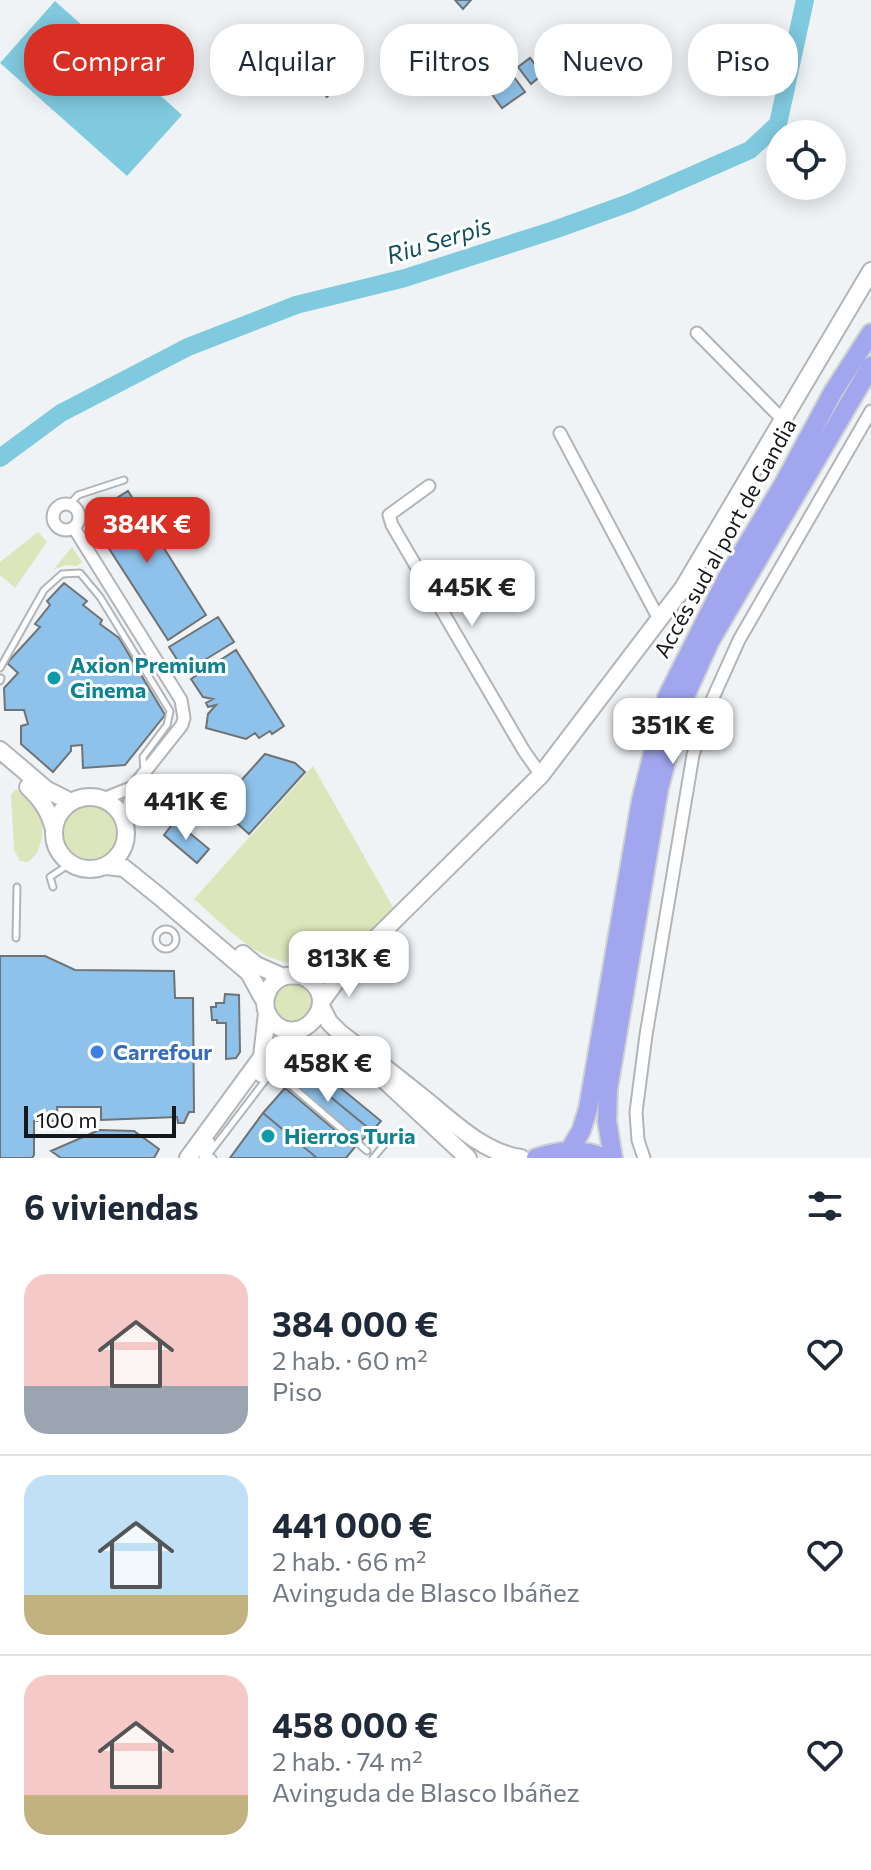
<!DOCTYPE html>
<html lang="es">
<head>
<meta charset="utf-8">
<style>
	body { margin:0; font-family:Commissioner,sans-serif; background:#f2f2f3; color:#1f2937; height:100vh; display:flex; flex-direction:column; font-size:30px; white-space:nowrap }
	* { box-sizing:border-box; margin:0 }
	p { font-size:26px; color:#747a83 }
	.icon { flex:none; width:44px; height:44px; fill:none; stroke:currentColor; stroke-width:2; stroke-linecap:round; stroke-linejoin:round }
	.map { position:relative; height:1158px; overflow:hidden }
	.panel { display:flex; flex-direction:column; background:#fff; flex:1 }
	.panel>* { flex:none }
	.banner { position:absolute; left:24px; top:24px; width:824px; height:72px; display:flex; gap:16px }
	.buttons { position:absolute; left:766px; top:120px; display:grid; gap:16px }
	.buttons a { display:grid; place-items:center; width:80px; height:80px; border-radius:50%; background:#fff; box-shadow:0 4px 20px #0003; font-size:40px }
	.scale { position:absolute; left:24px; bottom:20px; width:152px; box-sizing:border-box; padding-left:8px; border:4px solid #161718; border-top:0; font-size:22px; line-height:28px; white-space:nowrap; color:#161718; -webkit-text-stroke:6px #fff; paint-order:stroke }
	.price { position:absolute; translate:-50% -68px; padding:0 18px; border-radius:16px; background:#fff; color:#222; font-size:26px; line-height:52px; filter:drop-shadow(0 2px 4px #0008) }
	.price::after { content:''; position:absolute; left:50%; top:48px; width:24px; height:18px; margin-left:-12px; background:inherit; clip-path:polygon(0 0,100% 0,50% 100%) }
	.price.active { background:#d93025; color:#fff }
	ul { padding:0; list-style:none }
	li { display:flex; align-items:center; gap:24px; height:200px; padding:0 24px }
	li+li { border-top:2px solid #e0e1e3 }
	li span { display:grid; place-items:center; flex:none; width:224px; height:160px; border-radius:24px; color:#555 }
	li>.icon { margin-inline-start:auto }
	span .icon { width:96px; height:96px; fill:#fffc; stroke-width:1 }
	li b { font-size:34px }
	h2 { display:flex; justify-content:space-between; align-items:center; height:96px; padding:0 24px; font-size:34px }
	.tag { padding:0 28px; border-radius:32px; background:#fff; box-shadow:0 4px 20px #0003; font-size:28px; line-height:72px }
	.tag.active { background:#d93025; color:#fff }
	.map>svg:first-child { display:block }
	.green { fill:#dce6ba }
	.water { fill:#80cadf }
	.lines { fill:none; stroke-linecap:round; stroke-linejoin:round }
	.river { stroke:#80cadf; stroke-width:18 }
	.building { fill:#8ec2ea; stroke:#6f7375; stroke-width:2 }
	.service-casing { stroke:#b1b5b8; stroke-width:9 }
	.minor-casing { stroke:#b1b5b8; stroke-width:15 }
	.secondary-casing { stroke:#b1b5b8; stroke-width:20 }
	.trunk-casing { stroke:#d0d1d1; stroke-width:22 }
	.service { stroke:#fff; stroke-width:5 }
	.minor { stroke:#fff; stroke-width:11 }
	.secondary { stroke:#fff; stroke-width:16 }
	.trunk { stroke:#a2a6ee; stroke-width:18 }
	.culture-dot { fill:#0f9aa8; stroke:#fff; stroke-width:3 }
	.shop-dot { fill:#3f7fe0; stroke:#fff; stroke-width:3 }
	.labels { text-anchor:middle; stroke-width:6; stroke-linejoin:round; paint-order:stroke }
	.street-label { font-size:22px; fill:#161718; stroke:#fff }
	.culture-label { font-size:22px; font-weight:bold; fill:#0d838f; stroke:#fff; text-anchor:start }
	.shop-label { font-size:22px; font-weight:bold; fill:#366cbe; stroke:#fff; text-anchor:start }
	.water-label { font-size:24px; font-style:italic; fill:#10505f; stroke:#fff }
</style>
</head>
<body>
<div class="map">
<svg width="871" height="1158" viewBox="0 0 871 1158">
	<rect width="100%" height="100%" fill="#eff3f6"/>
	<!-- green -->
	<path class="green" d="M 38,532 L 47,542 L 15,588 L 0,575 L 0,562 Z
		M 72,547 L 82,562 L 77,566 L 66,565 L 53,570 Z
		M 313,766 L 394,909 C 378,924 362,945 344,957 C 337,962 324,964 315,964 C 262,969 231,931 194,899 Z
		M 16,789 C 35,805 47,816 41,842 C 38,852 35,858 27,862 L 20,861 L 14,850 L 11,795 Z
		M63 832a28 28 0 1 1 56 0a28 28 0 1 1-56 0Z
		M274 1003a20 20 0 1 1 40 0a20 20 0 1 1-40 0Z"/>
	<!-- water -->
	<path class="water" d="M 55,1 L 182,115 L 127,176 L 0,63 Z"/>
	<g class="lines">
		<!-- river -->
		<path class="river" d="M 0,458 L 61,413 L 188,347 L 296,305 L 405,278 L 554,230 L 629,203 L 750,150 L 778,124 L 805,0"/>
	</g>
	<!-- building -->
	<path class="building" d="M 455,0 L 471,0 L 463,9 Z
		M 530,58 L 543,74 L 531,84 L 518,67 Z
		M 331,70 L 342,80 L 327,97 L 316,86 Z
		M 514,77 L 525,92 L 502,108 L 491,93 Z
		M 128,491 L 206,615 L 168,640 L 88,516 Z
		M 64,583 L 87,601 L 83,605 L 102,620 L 100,624 L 119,638 L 165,715 L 125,765 L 83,768 L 82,745 L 71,746 L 71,751 L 53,772 L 21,744 L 21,726 L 28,724 L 24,710 L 5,710 L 4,688 L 18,673 L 7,663 L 40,627 L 35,624 L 50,605 L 47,601 Z
		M 218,617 L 234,642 L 185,672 L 169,647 Z
		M 236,650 L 284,726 L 272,734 L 270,731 L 259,738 L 255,733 L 246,739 L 206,728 L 208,714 L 216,705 L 208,707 L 206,703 L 213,699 L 203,697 L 191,679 Z
		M 265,754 L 295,763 L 305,772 L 249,834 L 218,806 Z
		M 175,821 L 209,849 L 197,863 L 164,835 Z
		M 0,956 L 45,956 L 75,970 L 174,971 L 175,998 L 193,998 L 194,1112 L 189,1112 L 184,1123 L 178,1123 L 177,1117 L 101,1120 L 101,1107 L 57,1107 L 58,1121 L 34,1121 L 34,1155 L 32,1158 L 0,1158 Z
		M 225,994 L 239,995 L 240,1052 L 236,1058 L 226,1059 L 226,1023 L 217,1023 L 217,1020 L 212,1020 L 211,1007 L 216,1007 L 216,1003 L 224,1003 Z
		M 303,1057 L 381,1121 L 372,1131 L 294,1067 Z
		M 294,1067 L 372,1131 L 361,1141 L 285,1078 Z
		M 285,1088 L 355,1147 L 346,1158 L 317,1158 L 263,1113 Z
		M 263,1113 L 317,1158 L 230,1158 Z
		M 99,1130 L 134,1131 L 159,1149 L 154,1158 L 61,1158 L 51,1151 Z"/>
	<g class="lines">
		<!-- service casing -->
		<g class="service-casing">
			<path id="service" d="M 70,504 L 78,495 L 124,480
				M 0,668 L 44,590 L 62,574 L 80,573 L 100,597 L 170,711 L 167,725 L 143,757 L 144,771
				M 0,681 L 1,678
				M 53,887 L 50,877 L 71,863
				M156 939a10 10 0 1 1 20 0a10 10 0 1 1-20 0Z
				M 16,938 L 17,887
				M 273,1070 L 367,1151
				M 213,1158 L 208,1155 L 267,1078
				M 373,1158 L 384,1145"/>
		</g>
		<!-- minor casing -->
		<g class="minor-casing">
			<path id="minor" d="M 697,333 L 783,420
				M 560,433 L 660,621
				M 429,486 L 389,515 L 392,525 L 524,751 L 541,775
				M53 517a13 13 0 1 1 26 0a13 13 0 1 1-26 0Z
				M 74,528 L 181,700 L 184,718 L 182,725 L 133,787 L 125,821
				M 103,799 L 133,787
				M 205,1158 L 209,1143
				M 644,1158 L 638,1140 L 636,1112 L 646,1035 L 693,755 L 708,709 L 739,640 L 871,411"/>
		</g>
		<!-- secondary casing -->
		<g class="secondary-casing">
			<path id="secondary" d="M 0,750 L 47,790 L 71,802
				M 28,787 C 42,800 49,811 54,829
				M54 833a36 36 0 1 1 72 0a36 36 0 1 1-72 0Z
				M 106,866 L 124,868 L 160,897 L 249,973 L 265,1002
				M 243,954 L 256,965 L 283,977
				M 302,976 C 349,998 297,1056 270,1018 C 260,1004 267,983 283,977 C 290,974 295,976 302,976 C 315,977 331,971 345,969
				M 321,1002 L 345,969 L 541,775 L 683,588 L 871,271
				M 321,1006 L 329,1022 L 339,1032 C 367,1054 395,1075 422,1097 C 451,1120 483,1153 521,1158
				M 262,1074 L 296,1030
				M 381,1077 L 468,1158
				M 188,1158 L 262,1057 L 267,1013"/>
		</g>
		<!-- trunk casing -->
		<g class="trunk-casing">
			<path id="trunk" d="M 569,1151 L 581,1131 L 588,1109 L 641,801 L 667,697 L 727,578 L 783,485 L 833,392 L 871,333
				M 536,1158 C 560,1150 582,1148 605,1158
				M 613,1158 L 607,1121 L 608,1089 L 659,788 L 681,705 L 710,641 L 871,366"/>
		</g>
		<!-- service -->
		<use href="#service" class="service"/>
		<!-- minor -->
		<use href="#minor" class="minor"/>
		<!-- secondary -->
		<use href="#secondary" class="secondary"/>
		<!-- trunk -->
		<use href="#trunk" class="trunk"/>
	</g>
	<!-- markers -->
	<g class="culture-dot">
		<circle cx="54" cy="678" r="8"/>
		<circle cx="268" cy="1136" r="8"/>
	</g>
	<circle class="shop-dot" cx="97" cy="1052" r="8"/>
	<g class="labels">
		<!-- street labels -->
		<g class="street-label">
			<text transform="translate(725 538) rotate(-61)" y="8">Accés sud al port de Gandia</text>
		</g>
		<!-- culture labels -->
		<g class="culture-label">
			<text x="70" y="673">Axion Premium<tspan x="70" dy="25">Cinema</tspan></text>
			<text x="284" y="1144">Hierros Turia</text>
		</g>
		<!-- shop labels -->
		<g class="shop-label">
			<text x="113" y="1060">Carrefour</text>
		</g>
		<!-- water labels -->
		<g class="water-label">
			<text transform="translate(439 241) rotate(-17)" y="8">Riu Serpis</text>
		</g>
	</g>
</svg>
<div class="buttons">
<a><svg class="icon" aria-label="locate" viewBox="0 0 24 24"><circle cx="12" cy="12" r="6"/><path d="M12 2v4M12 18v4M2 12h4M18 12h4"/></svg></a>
</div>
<div class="scale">100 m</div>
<b class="price active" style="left:147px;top:565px">384K €</b>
<b class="price" style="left:472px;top:628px">445K €</b>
<b class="price" style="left:673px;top:766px">351K €</b>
<b class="price" style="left:186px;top:842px">441K €</b>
<b class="price" style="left:349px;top:999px">813K €</b>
<b class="price" style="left:328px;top:1104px">458K €</b>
<div class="banner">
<a class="tag active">Comprar</a>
<a class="tag">Alquilar</a>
<a class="tag">Filtros</a>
<a class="tag">Nuevo</a>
<a class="tag">Piso</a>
</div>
</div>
<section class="panel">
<h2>6 viviendas<svg class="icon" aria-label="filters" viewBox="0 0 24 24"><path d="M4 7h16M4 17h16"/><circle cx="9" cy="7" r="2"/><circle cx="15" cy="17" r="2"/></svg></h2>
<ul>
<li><span style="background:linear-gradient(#f6c9c9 70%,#9aa5b1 0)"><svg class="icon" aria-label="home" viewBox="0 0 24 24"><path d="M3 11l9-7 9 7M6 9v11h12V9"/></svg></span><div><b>384 000 €</b><p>2 hab. · 60 m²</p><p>Piso</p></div><svg class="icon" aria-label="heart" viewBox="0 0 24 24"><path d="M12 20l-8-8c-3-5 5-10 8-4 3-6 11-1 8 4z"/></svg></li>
<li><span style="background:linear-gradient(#bfe0f5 75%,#c2b280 0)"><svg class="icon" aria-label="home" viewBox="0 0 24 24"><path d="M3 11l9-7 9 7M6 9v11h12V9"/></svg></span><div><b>441 000 €</b><p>2 hab. · 66 m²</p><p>Avinguda de Blasco Ibáñez</p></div><svg class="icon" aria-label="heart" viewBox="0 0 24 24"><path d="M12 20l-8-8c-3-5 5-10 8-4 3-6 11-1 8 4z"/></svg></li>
<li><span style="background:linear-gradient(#f6c9c9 75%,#c2b280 0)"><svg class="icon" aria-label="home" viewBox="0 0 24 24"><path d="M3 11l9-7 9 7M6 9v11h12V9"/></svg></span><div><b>458 000 €</b><p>2 hab. · 74 m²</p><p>Avinguda de Blasco Ibáñez</p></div><svg class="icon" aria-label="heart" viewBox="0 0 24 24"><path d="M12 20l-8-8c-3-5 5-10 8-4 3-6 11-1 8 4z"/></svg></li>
</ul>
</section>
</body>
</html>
